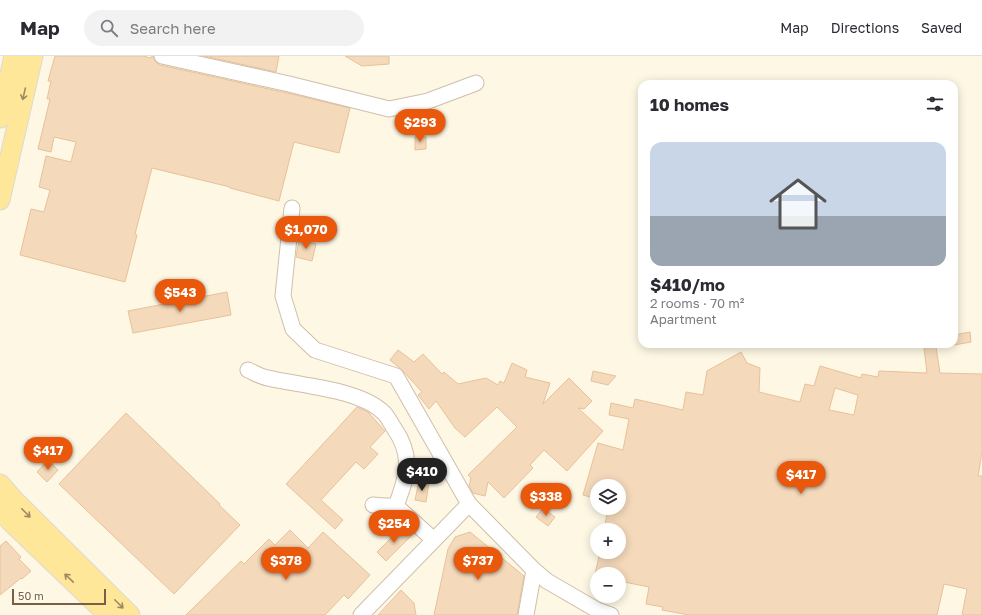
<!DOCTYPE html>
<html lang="en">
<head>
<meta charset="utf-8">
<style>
	body { margin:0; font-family:"Golos Text",sans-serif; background:#f2f2f3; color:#2b2b33; height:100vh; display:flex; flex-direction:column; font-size:15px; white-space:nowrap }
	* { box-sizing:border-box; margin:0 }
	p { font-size:13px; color:#7c7c81 }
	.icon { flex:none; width:22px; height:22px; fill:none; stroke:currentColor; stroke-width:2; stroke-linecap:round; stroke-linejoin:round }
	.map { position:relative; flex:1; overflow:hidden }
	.details { position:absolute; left:638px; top:24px; width:320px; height:268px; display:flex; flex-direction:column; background:#fff; border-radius:12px; box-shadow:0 2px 10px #0003 }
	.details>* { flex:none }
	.tools { position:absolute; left:590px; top:423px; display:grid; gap:8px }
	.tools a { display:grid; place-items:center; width:36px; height:36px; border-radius:50%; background:#fff; box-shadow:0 2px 10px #0003; font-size:20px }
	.scale { position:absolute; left:12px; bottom:10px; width:94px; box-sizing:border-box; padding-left:4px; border:2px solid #775f48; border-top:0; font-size:11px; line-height:14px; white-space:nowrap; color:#775f48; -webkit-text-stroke:3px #fffaeb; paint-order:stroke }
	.price { position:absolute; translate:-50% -34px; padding:0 9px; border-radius:14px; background:#ea580c; color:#fff; font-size:13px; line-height:26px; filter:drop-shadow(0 1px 2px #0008) }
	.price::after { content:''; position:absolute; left:50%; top:24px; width:12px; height:9px; margin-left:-6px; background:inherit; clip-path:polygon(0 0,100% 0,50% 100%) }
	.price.active { background:#222; color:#fff }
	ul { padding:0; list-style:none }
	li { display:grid; align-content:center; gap:8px; height:212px; padding:0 12px }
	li+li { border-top:1px solid #e1e1e2 }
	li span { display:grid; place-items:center; height:124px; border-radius:12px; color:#555 }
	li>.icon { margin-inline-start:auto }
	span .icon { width:72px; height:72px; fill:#fffc; stroke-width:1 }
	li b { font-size:17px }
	h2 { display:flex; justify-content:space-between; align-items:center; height:48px; padding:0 12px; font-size:17px }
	header { display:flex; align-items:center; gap:24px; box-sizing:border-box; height:56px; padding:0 20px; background:#fff; border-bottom:1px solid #e1e1e2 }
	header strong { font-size:19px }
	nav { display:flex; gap:22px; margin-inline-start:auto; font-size:14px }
	.search { width:280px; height:36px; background:#f2f2f3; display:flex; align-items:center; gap:10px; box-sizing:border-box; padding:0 14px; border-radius:22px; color:#7c7c81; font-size:15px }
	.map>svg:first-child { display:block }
	.building { fill:#f4d9ba; stroke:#e7c299; fill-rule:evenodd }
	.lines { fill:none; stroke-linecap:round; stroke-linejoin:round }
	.minor-casing { stroke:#cfbfaa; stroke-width:17 }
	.major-casing { stroke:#ded9d3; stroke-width:21 }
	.minor { stroke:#fff; stroke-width:15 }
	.major { stroke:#ffe799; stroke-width:19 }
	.oneway { stroke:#a08860 }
</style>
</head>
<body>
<header>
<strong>Map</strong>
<div class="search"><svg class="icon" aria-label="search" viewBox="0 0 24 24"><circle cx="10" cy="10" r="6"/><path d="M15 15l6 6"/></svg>Search here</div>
<nav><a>Map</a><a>Directions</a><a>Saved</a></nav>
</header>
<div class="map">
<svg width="982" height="559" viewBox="0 0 982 559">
	<rect width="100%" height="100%" fill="#fdf7e4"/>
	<!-- building -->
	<path class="building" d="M 55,0 L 143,0 L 151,2 L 152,0 L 153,0 L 156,6 L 160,9 L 287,37 L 350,52 L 339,97 L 294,86 L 279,145 L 230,132 L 230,131 L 152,112 L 135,178 L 137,179 L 125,226 L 20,199 L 31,153 L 44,156 L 50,134 L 39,131 L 46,100 L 71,106 L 76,86 L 54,81 L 51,96 L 38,93 L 50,43 L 47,43 L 51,25 L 48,25 Z
		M 204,0 L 279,0 L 276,16 Z
		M 345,0 L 389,0 L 389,8 L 362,10 Z
		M 415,81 L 426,81 L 426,93 L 415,94 Z
		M 299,184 L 316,188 L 312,205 L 296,201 Z
		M 227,236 L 231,259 L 133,277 L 128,255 Z
		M 970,276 L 971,286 L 954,289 L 954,279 Z
		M 936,291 L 940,317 L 982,318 L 982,396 L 978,420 L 982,420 L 982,559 L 962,559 L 967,533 L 944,528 L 937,559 L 689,559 L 662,554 L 663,551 L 646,548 L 649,531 L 619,525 L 619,518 L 595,518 L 600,496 L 619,496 L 619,474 L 604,474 L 608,452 L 619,452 L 619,430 L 597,430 L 597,443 L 583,439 L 598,387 L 623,394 L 629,363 L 609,359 L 611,347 L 633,352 L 635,343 L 683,354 L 686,336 L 703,339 L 707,315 L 741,296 L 747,307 L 760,312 L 759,336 L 800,346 L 805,328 L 814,330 L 820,310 L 861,322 L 862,318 L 878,321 L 879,315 L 927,317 L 924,292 ZM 835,332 L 858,339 L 854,359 L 829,354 Z
		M 398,294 L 414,306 L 423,298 L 442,318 L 444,316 L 458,328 L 486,322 L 498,329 L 500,325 L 504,327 L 512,307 L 527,314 L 525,321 L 550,327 L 543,348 L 569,322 L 592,345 L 584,353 L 578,352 L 603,375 L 567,415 L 544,394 L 530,409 L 533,412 L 504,442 L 488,426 L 485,440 L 473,437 L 469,430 L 471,422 L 468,419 L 517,371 L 497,351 L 465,381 L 455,372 L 436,345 L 429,353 L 418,339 L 422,336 L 403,315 L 390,304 Z
		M 593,315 L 616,320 L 608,329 L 591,325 Z
		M 357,351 L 368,356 L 385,375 L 370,391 L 378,398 L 364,413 L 356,406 L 321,444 L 343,464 L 335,473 L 286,428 Z
		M 126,357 L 220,448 L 219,449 L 240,469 L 174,538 L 59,428 Z
		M 48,404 L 58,414 L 47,426 L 37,416 Z
		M 419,425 L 429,427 L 426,446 L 415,444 Z
		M 543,452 L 555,461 L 548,470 L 536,461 Z
		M 403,470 L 412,479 L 386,505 L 377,496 Z
		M 290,474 L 308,492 L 323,476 L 370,519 L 348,543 L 344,539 L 325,559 L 186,559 L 241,505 L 244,508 L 269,483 L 275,489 Z
		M 470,476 L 524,520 L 517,559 L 434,559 L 448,493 L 455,481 Z
		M 6,485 L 21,501 L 19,503 L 31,515 L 22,523 L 21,522 L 0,539 L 0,490 Z
		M 401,534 L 414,547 L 416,559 L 378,559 Z"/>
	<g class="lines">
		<!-- minor casing -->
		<g class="minor-casing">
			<path id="minor" d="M 162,0 L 289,28 L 389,53 L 428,45 L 476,27
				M 292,152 L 283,240 L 293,273 L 315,294 L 396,320 L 469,448 L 534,514 L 547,525 L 597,554 L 611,559
				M 248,314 C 255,317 261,321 268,322 C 301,330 360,333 384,357 C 388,361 391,368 394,372 C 414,401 407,420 396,450 L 384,450 L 373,449
				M 396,450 L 434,484
				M 361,559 L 469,448
				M 526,559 L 534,514"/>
		</g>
		<!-- major casing -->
		<g class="major-casing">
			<path id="major" d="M 0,62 L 14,0
				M 0,144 L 33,0
				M 0,428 L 15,445 L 130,559
				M 0,453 L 11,466 L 108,559"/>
		</g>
		<!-- minor -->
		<use href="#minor" class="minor"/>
		<!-- major -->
		<use href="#major" class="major"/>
	</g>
	<!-- one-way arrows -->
	<defs><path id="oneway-shaft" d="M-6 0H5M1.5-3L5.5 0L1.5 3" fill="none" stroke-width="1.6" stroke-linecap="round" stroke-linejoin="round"/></defs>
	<g class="oneway">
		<use href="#oneway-shaft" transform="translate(24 38) rotate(103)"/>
		<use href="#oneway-shaft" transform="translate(26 457) rotate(45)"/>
		<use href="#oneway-shaft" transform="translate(69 522) rotate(-136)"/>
		<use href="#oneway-shaft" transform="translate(119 548) rotate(45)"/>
	</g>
</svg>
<div class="tools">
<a><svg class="icon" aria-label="layers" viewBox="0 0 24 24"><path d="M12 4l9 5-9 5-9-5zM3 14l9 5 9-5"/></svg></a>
<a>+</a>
<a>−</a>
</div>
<div class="scale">50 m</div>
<b class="price" style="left:420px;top:87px">$293</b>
<b class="price" style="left:306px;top:194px">$1,070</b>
<b class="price" style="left:180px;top:257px">$543</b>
<b class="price" style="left:48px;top:415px">$417</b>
<b class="price active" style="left:422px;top:436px">$410</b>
<b class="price" style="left:801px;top:439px">$417</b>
<b class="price" style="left:546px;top:461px">$338</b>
<b class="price" style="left:394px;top:488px">$254</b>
<b class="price" style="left:286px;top:525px">$378</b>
<b class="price" style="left:478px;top:525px">$737</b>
<section class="details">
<h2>10 homes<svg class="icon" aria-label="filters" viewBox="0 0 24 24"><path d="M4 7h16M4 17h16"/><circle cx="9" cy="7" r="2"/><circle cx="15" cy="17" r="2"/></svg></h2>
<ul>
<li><span style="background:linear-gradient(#c9d6e8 60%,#9aa5b1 0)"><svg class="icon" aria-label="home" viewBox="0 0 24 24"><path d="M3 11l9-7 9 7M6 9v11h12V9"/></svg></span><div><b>$410/mo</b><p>2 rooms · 70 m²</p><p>Apartment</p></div></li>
</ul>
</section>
</div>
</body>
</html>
